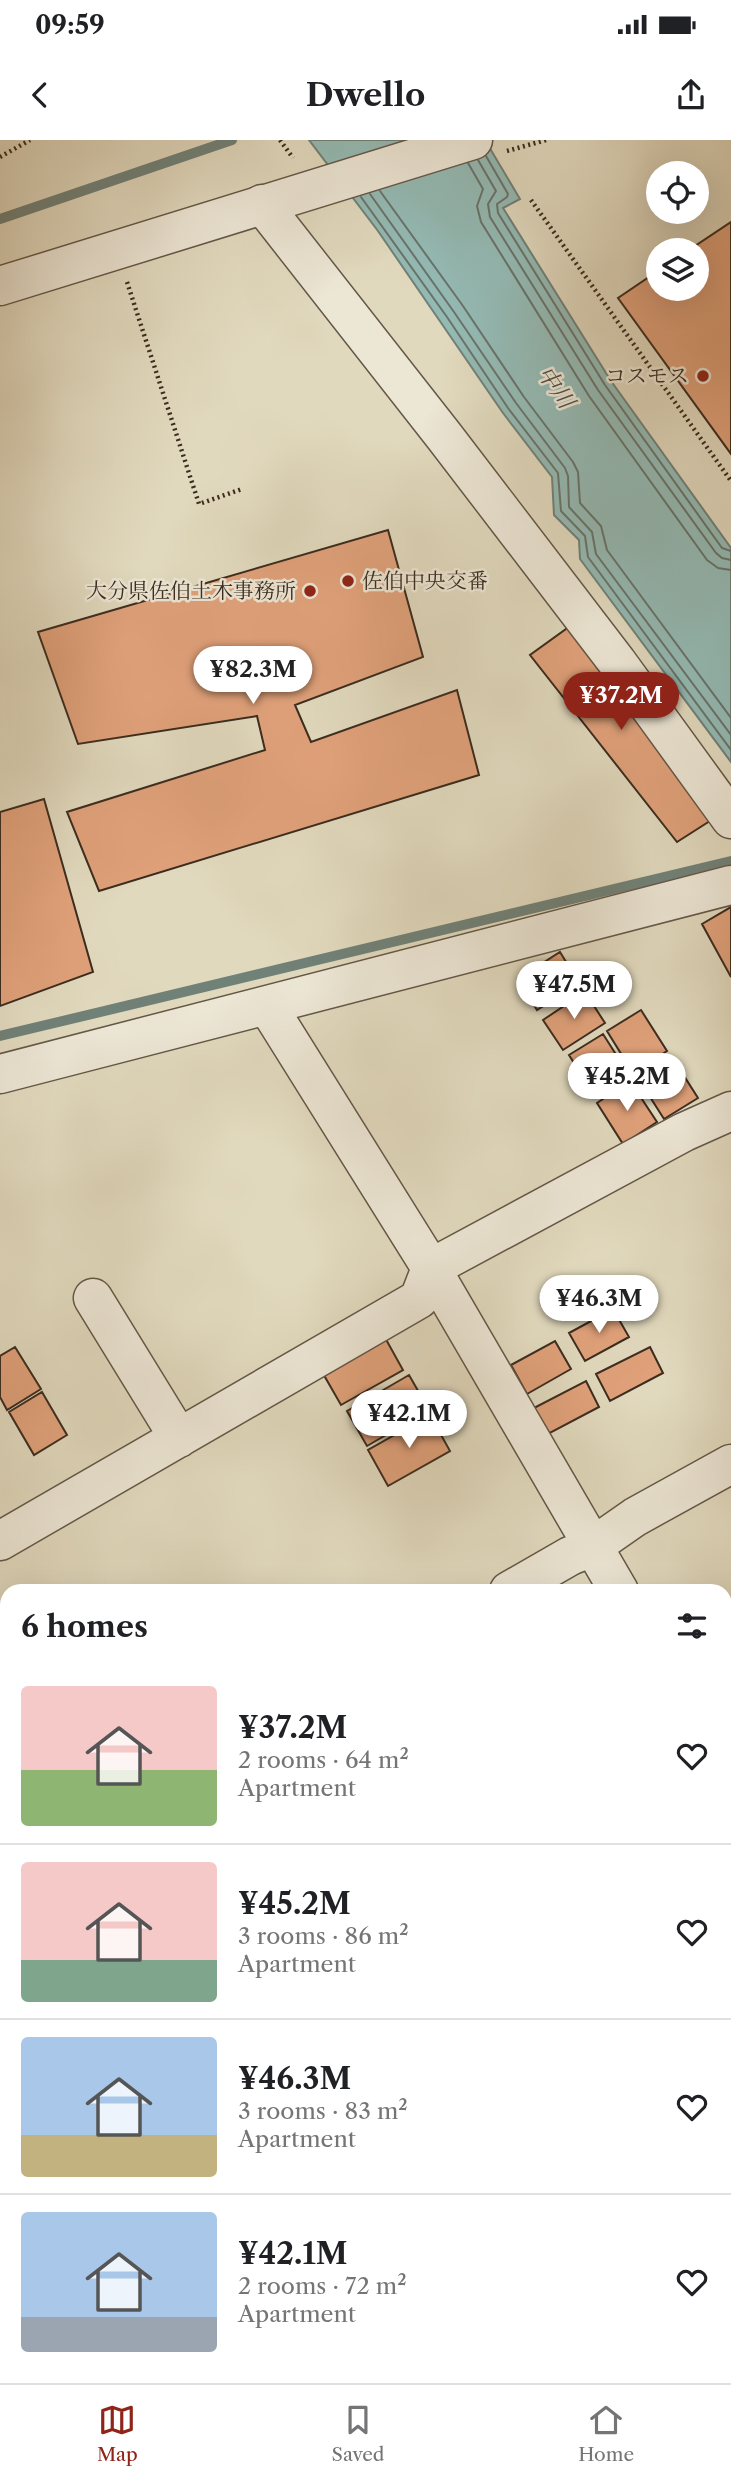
<!DOCTYPE html>
<html lang="en">
<head>
<meta charset="utf-8">
<style>
	body { margin:0; font-family:"Libre Caslon Text","Noto Serif JP",serif; background:#f6f6f6; color:#202124; height:100vh; display:flex; flex-direction:column; font-size:26px; white-space:nowrap }
	* { box-sizing:border-box; margin:0 }
	p { font-size:23px; color:#757577 }
	.icon { flex:none; width:38px; height:38px; fill:none; stroke:currentColor; stroke-width:2; stroke-linecap:round; stroke-linejoin:round }
	.map { position:relative; flex:1; overflow:hidden }
	.drawer { position:absolute; left:0px; top:1444px; width:732px; height:800px; display:flex; flex-direction:column; background:#fff; border-radius:21px 21px 0 0; box-shadow:0 7px 28px #0002 }
	.drawer>* { flex:none }
	.controls { position:absolute; left:646px; top:21px; display:grid; gap:14px }
	.controls a { display:grid; place-items:center; width:63px; height:63px; border-radius:50%; background:#fff; box-shadow:0 7px 28px #0002; font-size:35px }
	.price { position:absolute; translate:-50% -60px; padding:0 16px; border-radius:24px; background:#fff; color:#222; font-size:23px; line-height:46px; filter:drop-shadow(0 2px 4px #0008) }
	.price::after { content:''; position:absolute; left:50%; top:42px; width:21px; height:16px; margin-left:-10px; background:inherit; clip-path:polygon(0 0,100% 0,50% 100%) }
	.price.active { background:#8f2418; color:#fff }
	ul { padding:0; list-style:none }
	li { display:flex; align-items:center; gap:21px; height:175px; padding:0 21px }
	li+li { border-top:2px solid #e0e0e0 }
	li span { display:grid; place-items:center; flex:none; width:196px; height:140px; border-radius:7px; color:#555 }
	li>.icon { margin-inline-start:auto }
	span .icon { width:84px; height:84px; fill:#fffc; stroke-width:1 }
	li b { font-size:30px }
	h2 { display:flex; justify-content:space-between; align-items:center; height:84px; padding:0 21px; font-size:30px }
	.status { display:flex; justify-content:space-between; align-items:center; height:49px; padding:0 35px; background:#fff; direction:ltr }
	.status svg { height:19px; fill:currentColor }
	header { display:flex; justify-content:space-between; align-items:center; height:91px; padding:0 21px; background:#fff; font-size:32px; font-weight:700 }
	.menu { display:flex; justify-content:space-around; align-items:center; height:98px; border-top:2px solid #e0e0e0; background:#fff; font-size:19px; color:#757577 }
	.menu a { display:grid; justify-items:center; gap:4px }
	.menu .active { color:#8f2418 }
	.map>svg:first-child { display:block }
	.water { fill:#94bab4; stroke:#708178; stroke-width:2 }
	.lines { fill:none; stroke-linecap:round; stroke-linejoin:round }
	.shore { stroke:#68736a; stroke-width:2 }
	.stream { stroke:#708178; stroke-width:10 }
	.building { fill:#e0a17a; stroke:#3b2c1f; stroke-width:2 }
	.minor-casing { stroke:#645747; stroke-width:41 }
	.tertiary-casing { stroke:#645747; stroke-width:41 }
	.path { stroke:#3b2c1f; stroke-width:4.5; stroke-dasharray:2 3.5; stroke-linecap:butt }
	.minor { stroke:#ece6d5; stroke-width:38 }
	.tertiary { stroke:#ece6d5; stroke-width:38 }
	.poi-dot { fill:#8f2418; stroke:#ece6d5; stroke-width:2.5 }
	.labels { text-anchor:middle; stroke-width:5; stroke-linejoin:round; paint-order:stroke }
	.poi-label { font-size:21px; fill:#3b2c1f; stroke:#ece6d5; text-anchor:end }
	.water-label { font-size:23px; font-style:italic; fill:#515044; stroke:#ece6d5 }
</style>
</head>
<body>
<div class="status"><b>09:59</b><svg viewBox="0 0 49 12"><path d="M0 12V9h3v3zM5 12V6h3v6zM10 12V3h3v9zM15 12V0h3v12zM26 1h20v11H26zM47 4h2v5h-2z"/></svg></div>
<header><svg class="icon" aria-label="back" viewBox="0 0 24 24"><path d="M15 5l-7 7 7 7"/></svg>Dwello<svg class="icon" aria-label="share" viewBox="0 0 24 24"><path d="M12 15V3M7 8l5-5 5 5M5 13v7h14v-7"/></svg></header>
<div class="map">
<svg width="731" height="2243" viewBox="0 0 731 2243">
	<rect width="100%" height="100%" fill="#e1d9be"/>
	<filter id="stains"><feTurbulence type="fractalNoise" baseFrequency=".00286" numOctaves="4"/><feColorMatrix values="0 0 0 0 .2 0 0 0 0 .09 0 0 0 0 .02 0 0 0 .5 -.17"/></filter>
	<radialGradient id="worn" r=".72"><stop offset=".6" stop-color="#630" stop-opacity="0"/><stop offset="1" stop-color="#630" stop-opacity=".3"/></radialGradient>
	<!-- water -->
	<path class="water" d="M 309,0 L 485,0 L 520,59 L 503,68 L 611,241 L 731,408 L 731,622 L 580,419 L 579,400 L 554,375 L 552,337 L 503,273 L 378,91 Z"/>
	<g class="lines">
		<!-- shore -->
		<path class="shore" d="M 486,16 L 508,54 L 507,57 L 497,64 L 498,73 L 605,245 L 722,408 L 731,411
			M 478,20 L 496,51 L 488,64 L 490,77 L 598,250 L 716,413 L 722,418 L 731,420
			M 468,23 L 483,49 L 477,66 L 481,82 L 589,256 L 707,420 L 718,428 L 731,430
			M 380,51 L 463,166 L 524,257 L 573,322 L 578,332 L 580,363 L 601,386 L 607,410 L 731,578
			M 370,54 L 454,172 L 516,263 L 565,328 L 568,336 L 569,367 L 592,392 L 596,414 L 731,595
			M 361,57 L 447,177 L 508,268 L 558,333 L 561,371 L 585,396 L 588,417 L 731,610"/>
		<!-- stream -->
		<path class="stream" d="M 0,79 L 232,0
			M 0,896 L 731,721"/>
	</g>
	<!-- building -->
	<path class="building" d="M 731,82 L 731,314 L 618,158 L 658,131 L 658,149 L 696,149 L 696,110 L 689,110 Z
		M 388,390 L 423,517 L 295,565 L 311,602 L 457,550 L 479,635 L 99,751 L 67,672 L 265,610 L 257,576 L 78,604 L 38,492 Z
		M 573,484 L 713,679 L 677,702 L 530,515 Z
		M 44,659 L 93,832 L 0,866 L 0,672 Z
		M 731,767 L 731,837 L 702,784 Z
		M 560,812 L 579,843 L 537,870 L 518,839 Z
		M 585,852 L 605,883 L 563,910 L 543,880 Z
		M 641,870 L 667,911 L 633,933 L 607,891 Z
		M 603,894 L 629,935 L 595,956 L 569,915 Z
		M 672,917 L 698,958 L 664,979 L 638,938 Z
		M 630,941 L 657,982 L 623,1004 L 597,963 Z
		M 613,1169 L 629,1197 L 585,1221 L 569,1193 Z
		M 383,1194 L 403,1230 L 341,1265 L 321,1230 Z
		M 555,1201 L 571,1229 L 527,1254 L 511,1225 Z
		M 15,1207 L 41,1249 L 7,1270 L 0,1257 L 0,1216 Z
		M 650,1207 L 663,1233 L 610,1261 L 596,1234 Z
		M 409,1235 L 429,1270 L 367,1306 L 347,1271 Z
		M 586,1241 L 599,1267 L 546,1295 L 532,1269 Z
		M 42,1252 L 67,1295 L 34,1315 L 9,1272 Z
		M 430,1275 L 450,1311 L 388,1346 L 368,1310 Z
		M 730,1467 L 731,1505 L 724,1509 L 724,1469 Z
		M 731,1511 L 731,1551 L 724,1554 L 724,1515 Z
		M 7,1808 L 7,1847 L 0,1851 L 0,1812 Z
		M 7,1849 L 7,1888 L 0,1892 L 0,1853 Z
		M 7,1889 L 7,1920 L 0,1907 L 0,1893 Z
		M 7,1974 L 7,2017 L 0,2004 L 0,1978 Z
		M 4,2043 L 7,2048 L 7,2100 L 0,2104 L 0,2046 Z"/>
	<g class="lines">
		<!-- minor casing -->
		<g class="minor-casing">
			<path id="minor" d="M 262,64 L 444,296 L 617,522 L 731,679
				M 268,867 L 431,1128 L 619,1451
				M 0,934 L 731,745
				M 93,1158 L 179,1298
				M 0,1401 L 419,1159 L 431,1128 L 684,992 L 731,971
				M 509,1451 L 570,1416 L 592,1407 L 635,1377 L 731,1324
				M 724,1624 L 731,1634
				M 724,1697 L 731,1693
				M 0,1741 L 7,1737
				M 724,2040 L 731,2051
				M 0,2138 L 7,2134
				M 724,2195 L 731,2192
				M 639,2243 L 651,2236"/>
		</g>
		<!-- tertiary casing -->
		<g class="tertiary-casing">
			<path id="tertiary" d="M 0,146 L 473,0
				M 0,1631 L 7,1644
				M 346,2236 L 350,2243"/>
		</g>
		<!-- path -->
		<path class="path" d="M 280,0 L 293,18
			M 507,11 L 546,0
			M 0,17 L 30,0
			M 531,60 L 731,341
			M 127,142 L 199,364 L 242,349"/>
		<!-- minor -->
		<use href="#minor" class="minor"/>
		<!-- tertiary -->
		<use href="#tertiary" class="tertiary"/>
	</g>
	<!-- markers -->
	<g class="poi-dot">
		<circle cx="703" cy="236" r="7"/>
		<circle cx="348" cy="441" r="7"/>
		<circle cx="310" cy="451" r="7"/>
	</g>
	<g class="labels">
		<!-- poi labels -->
		<g class="poi-label">
			<text x="689" y="243">コスモス</text>
			<text x="362" y="448" text-anchor="start">佐伯中央交番</text>
			<text x="296" y="458">大分県佐伯土木事務所</text>
		</g>
		<!-- water labels -->
		<g class="water-label">
			<text transform="translate(556 247) rotate(55)" y="8">中川</text>
		</g>
	</g>
	<rect width="100%" height="100%" filter="url(#stains)"/>
	<rect width="100%" height="100%" fill="url(#worn)"/>
</svg>
<div class="controls">
<a><svg class="icon" aria-label="locate" viewBox="0 0 24 24"><circle cx="12" cy="12" r="6"/><path d="M12 2v4M12 18v4M2 12h4M18 12h4"/></svg></a>
<a><svg class="icon" aria-label="layers" viewBox="0 0 24 24"><path d="M12 4l9 5-9 5-9-5zM3 14l9 5 9-5"/></svg></a>
</div>
<b class="price" style="left:253px;top:566px">¥82.3M</b>
<b class="price active" style="left:621px;top:592px">¥37.2M</b>
<b class="price" style="left:574px;top:881px">¥47.5M</b>
<b class="price" style="left:627px;top:973px">¥45.2M</b>
<b class="price" style="left:599px;top:1195px">¥46.3M</b>
<b class="price" style="left:409px;top:1310px">¥42.1M</b>
<section class="drawer">
<h2>6 homes<svg class="icon" aria-label="filters" viewBox="0 0 24 24"><path d="M4 7h16M4 17h16"/><circle cx="9" cy="7" r="2"/><circle cx="15" cy="17" r="2"/></svg></h2>
<ul>
<li><span style="background:linear-gradient(#f6c9c9 60%,#8fb573 0)"><svg class="icon" aria-label="home" viewBox="0 0 24 24"><path d="M3 11l9-7 9 7M6 9v11h12V9"/></svg></span><div><b>¥37.2M</b><p>2 rooms · 64 m²</p><p>Apartment</p></div><svg class="icon" aria-label="heart" viewBox="0 0 24 24"><path d="M12 20l-8-8c-3-5 5-10 8-4 3-6 11-1 8 4z"/></svg></li>
<li><span style="background:linear-gradient(#f6c9c9 70%,#7fa58c 0)"><svg class="icon" aria-label="home" viewBox="0 0 24 24"><path d="M3 11l9-7 9 7M6 9v11h12V9"/></svg></span><div><b>¥45.2M</b><p>3 rooms · 86 m²</p><p>Apartment</p></div><svg class="icon" aria-label="heart" viewBox="0 0 24 24"><path d="M12 20l-8-8c-3-5 5-10 8-4 3-6 11-1 8 4z"/></svg></li>
<li><span style="background:linear-gradient(#a9c7e8 70%,#c2b280 0)"><svg class="icon" aria-label="home" viewBox="0 0 24 24"><path d="M3 11l9-7 9 7M6 9v11h12V9"/></svg></span><div><b>¥46.3M</b><p>3 rooms · 83 m²</p><p>Apartment</p></div><svg class="icon" aria-label="heart" viewBox="0 0 24 24"><path d="M12 20l-8-8c-3-5 5-10 8-4 3-6 11-1 8 4z"/></svg></li>
<li><span style="background:linear-gradient(#a9c7e8 75%,#9aa5b1 0)"><svg class="icon" aria-label="home" viewBox="0 0 24 24"><path d="M3 11l9-7 9 7M6 9v11h12V9"/></svg></span><div><b>¥42.1M</b><p>2 rooms · 72 m²</p><p>Apartment</p></div><svg class="icon" aria-label="heart" viewBox="0 0 24 24"><path d="M12 20l-8-8c-3-5 5-10 8-4 3-6 11-1 8 4z"/></svg></li>
</ul>
</section>
</div>
<nav class="menu">
<a class="active"><svg class="icon" aria-label="map" viewBox="0 0 24 24"><path d="M3 6l6-2 6 2 6-2v14l-6 2-6-2-6 2zM9 4v14M15 6v14"/></svg>Map</a>
<a><svg class="icon" aria-label="saved" viewBox="0 0 24 24"><path d="M7 4h10v16l-5-4-5 4z"/></svg>Saved</a>
<a><svg class="icon" aria-label="home" viewBox="0 0 24 24"><path d="M3 11l9-7 9 7M6 9v11h12V9"/></svg>Home</a>
</nav>
</body>
</html>
